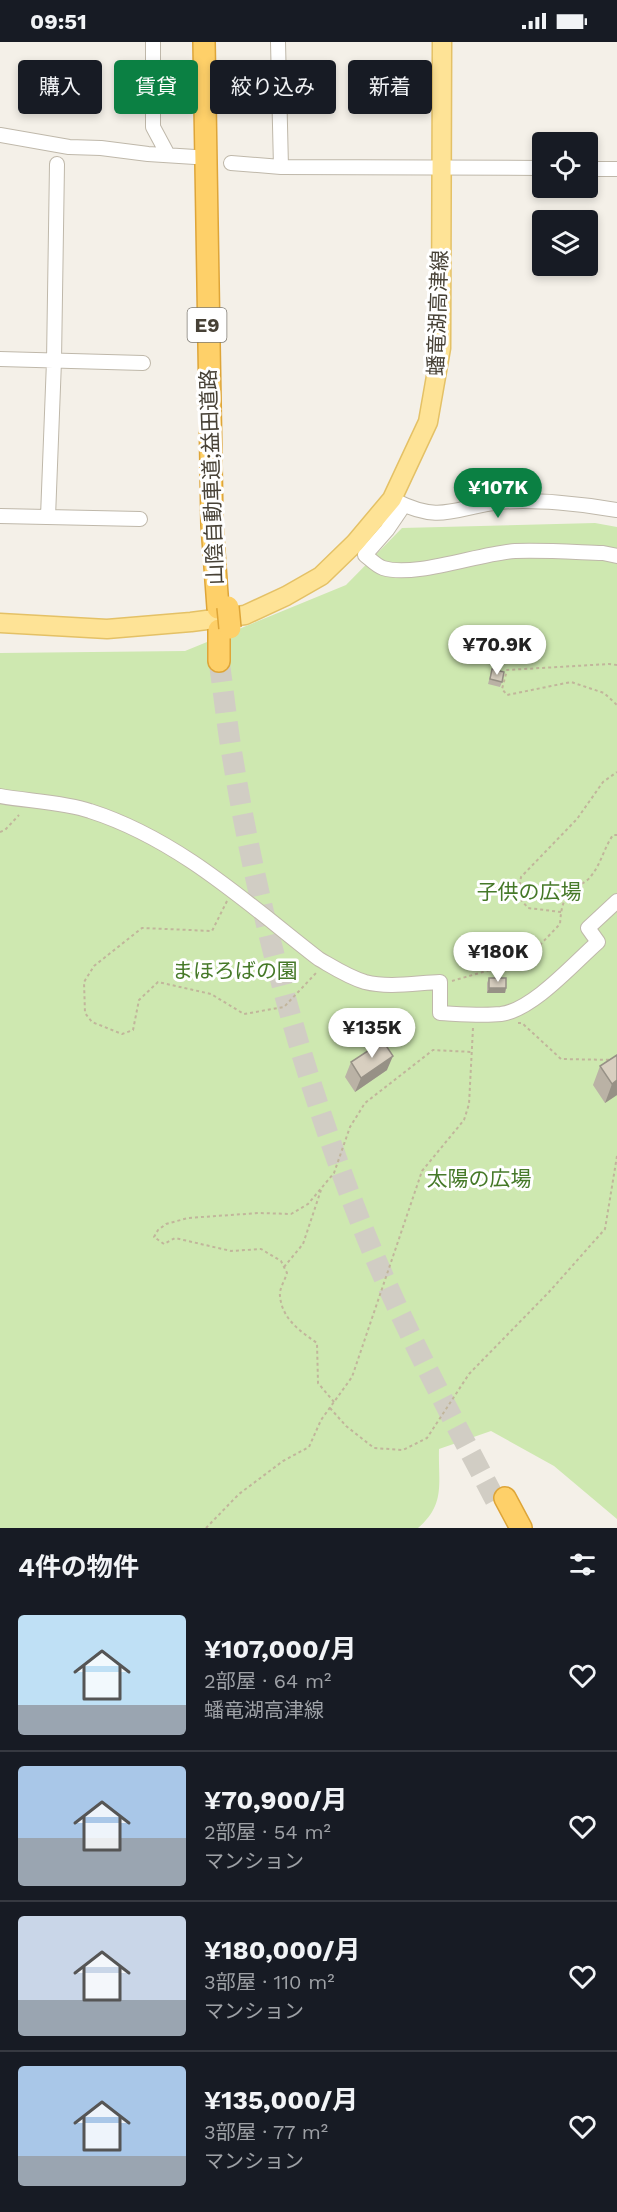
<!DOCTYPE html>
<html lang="ja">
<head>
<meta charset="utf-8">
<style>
	body { margin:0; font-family:"Work Sans","Noto Sans JP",sans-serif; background:#242831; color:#f1f3f6; height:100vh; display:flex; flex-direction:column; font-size:22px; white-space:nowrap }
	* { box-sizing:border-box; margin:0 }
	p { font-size:20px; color:#9ea1a6 }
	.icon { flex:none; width:33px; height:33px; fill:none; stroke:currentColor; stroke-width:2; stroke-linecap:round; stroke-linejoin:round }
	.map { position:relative; height:1486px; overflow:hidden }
	.details { display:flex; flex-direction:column; background:#171b24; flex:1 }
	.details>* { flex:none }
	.top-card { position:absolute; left:18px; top:18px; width:582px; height:54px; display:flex; gap:12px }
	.tools { position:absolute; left:532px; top:90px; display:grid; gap:12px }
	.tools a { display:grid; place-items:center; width:66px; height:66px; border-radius:6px; background:#171b24; box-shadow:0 3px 9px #0003; font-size:30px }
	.price { position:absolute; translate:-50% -51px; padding:0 14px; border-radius:21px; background:#fff; color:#222; font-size:20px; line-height:39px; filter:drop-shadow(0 2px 3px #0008) }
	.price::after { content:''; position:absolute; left:50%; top:36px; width:18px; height:14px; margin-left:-9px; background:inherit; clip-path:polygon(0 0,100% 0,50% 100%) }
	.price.on { background:#0b8043; color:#fff }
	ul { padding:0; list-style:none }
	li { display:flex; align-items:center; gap:18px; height:150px; padding:0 18px }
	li+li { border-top:2px solid #363941 }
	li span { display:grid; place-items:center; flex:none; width:168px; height:120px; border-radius:6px; color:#555 }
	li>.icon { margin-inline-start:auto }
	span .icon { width:72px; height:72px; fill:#fffc; stroke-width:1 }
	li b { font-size:26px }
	h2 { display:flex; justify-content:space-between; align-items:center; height:72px; padding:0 18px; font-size:26px }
	.chip { padding:0 21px; border-radius:6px; background:#171b24; box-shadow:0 3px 9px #0003; font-size:21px; line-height:54px }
	.chip.on { background:#0b8043; color:#fff }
	.status { display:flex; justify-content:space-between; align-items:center; height:42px; padding:0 30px; background:#171b24; direction:ltr }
	.status svg { height:16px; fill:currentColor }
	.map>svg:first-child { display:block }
	.green { fill:#cee8b0 }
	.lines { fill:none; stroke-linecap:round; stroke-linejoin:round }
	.highway-tunnel { stroke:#d1cdc4; stroke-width:21; stroke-dasharray:21 10; stroke-linecap:butt }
	.minor-casing { stroke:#bfb8aa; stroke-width:16 }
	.major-casing { stroke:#e4c166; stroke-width:21 }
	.highway-casing { stroke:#dea538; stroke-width:24 }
	.path { stroke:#c1b59b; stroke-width:2; stroke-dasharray:3 3; stroke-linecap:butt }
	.minor { stroke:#fff; stroke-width:14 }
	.major { stroke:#fee396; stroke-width:18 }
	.highway { stroke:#fed069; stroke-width:21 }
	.highway-bridge-casing { stroke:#dea538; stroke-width:24; stroke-linecap:butt }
	.highway-bridge { stroke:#fed069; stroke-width:21 }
	.wall { fill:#bab2a5 }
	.shaded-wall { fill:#979186 }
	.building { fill:#d8cfc0; stroke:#979186; stroke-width:1.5 }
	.labels { text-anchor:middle; stroke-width:6; stroke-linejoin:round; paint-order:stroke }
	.shield { fill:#fff; stroke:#7e7a72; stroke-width:1.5 }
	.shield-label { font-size:20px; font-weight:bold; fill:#474136 }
	.street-label { font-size:21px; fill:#474136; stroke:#fff }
	.park-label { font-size:21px; fill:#467929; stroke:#fff }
</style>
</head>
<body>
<div class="status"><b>09:51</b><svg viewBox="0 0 49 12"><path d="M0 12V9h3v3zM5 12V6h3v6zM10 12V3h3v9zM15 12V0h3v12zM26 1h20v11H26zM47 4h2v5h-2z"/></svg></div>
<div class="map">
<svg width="617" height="1486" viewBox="0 0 617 1486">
	<rect width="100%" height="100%" fill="#f4f0e8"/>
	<!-- green -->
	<path class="green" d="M 595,481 L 617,485 L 617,1477 L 554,1424 L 491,1389 L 439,1407 C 438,1441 446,1462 418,1486 L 0,1486 L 0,611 L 185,609 L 346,543 L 402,486 Z"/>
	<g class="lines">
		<!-- highway-tunnel -->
		<path class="highway-tunnel" d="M 219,619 C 224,652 227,685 233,718 C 259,876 303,1035 362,1184 C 400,1279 449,1370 497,1461"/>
		<!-- minor casing -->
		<g class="minor-casing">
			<path id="minor" d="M 153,0 L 153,85 L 168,113
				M 278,0 L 281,125
				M 0,93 L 69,105 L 101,106 L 148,112 L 195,115
				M 231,121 L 281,125 L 543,126
				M 588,127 L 617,127
				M 0,317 L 143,321
				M 396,459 C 442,482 455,465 500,460 C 535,457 583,462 617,468
				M 404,463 L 387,488 L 365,513 C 370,517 377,524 383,526 C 415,536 480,511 515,509 C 544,508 574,510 603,511 L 617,514
				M 0,474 L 140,477
				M 48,475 L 54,319 L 57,122
				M 0,754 C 27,759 64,760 90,769 C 178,797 247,861 319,917 C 333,925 348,935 365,940 C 388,946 416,941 440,940 L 440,971 C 460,972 481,974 501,972 C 533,968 574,921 598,900 L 588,886 L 617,859"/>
		</g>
		<!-- major casing -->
		<g class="major-casing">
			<path id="major" d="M 0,581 L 107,587 L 191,580 L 245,573 L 286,554 L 321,534 L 355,501 L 392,457 L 428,380 L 441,306 L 442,0"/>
		</g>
		<!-- highway casing -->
		<g class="highway-casing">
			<path id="highway" d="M 204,0 L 212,483 L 218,566
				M 219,588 L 219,619
				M 505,1456 L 521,1486"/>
		</g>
		<!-- path -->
		<path class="path" d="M 617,623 L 609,622 L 507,628 L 502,647 L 507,653 L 571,640 L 604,651 L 617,663
			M 0,790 L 5,788 L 19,773
			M 227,859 L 212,889 L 142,886 L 94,924 L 84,940 L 85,971 L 92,980 L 122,992 L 133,988 L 139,958 L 158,940 L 211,952 L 244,972 L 284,965 L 316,931
			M 561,870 L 528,866 L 518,854 L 521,835 L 577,777 L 603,740 L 617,730
			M 452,939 L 514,921 L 538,905 L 560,882 C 561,867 563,853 576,845 C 581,842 588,839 591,834 C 601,822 604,806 613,793 L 617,793
			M 518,981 L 522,981 L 561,1017 L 616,1018 L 617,1020
			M 284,1225 L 303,1202 L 321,1148
			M 334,1360 L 318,1341 L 317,1301 C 300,1289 282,1277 280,1254 C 279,1247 285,1238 287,1231 L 281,1219 L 261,1207 L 231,1209 L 175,1196 L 164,1202 L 154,1195 L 158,1188 L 166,1182 L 188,1176 L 259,1171 L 291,1172 L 308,1162 L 334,1131 L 350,1085 L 365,1061 L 433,1008 L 472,1010
			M 330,1366 L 346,1384 L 374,1406 L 403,1408 L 427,1396 L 469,1332 L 549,1250 L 605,1187 L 617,1114
			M 206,1486 L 239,1452 L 283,1419 L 309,1405 L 321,1378 L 352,1335 L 422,1129 L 464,1078 L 469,1062 L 473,986"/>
		<!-- minor -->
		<use href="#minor" class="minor"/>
		<!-- major -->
		<use href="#major" class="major"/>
		<!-- highway -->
		<use href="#highway" class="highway"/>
		<!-- highway-bridge casing -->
		<g class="highway-bridge-casing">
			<path id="highway-bridge" d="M 228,565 L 230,586"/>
		</g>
		<!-- highway-bridge -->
		<use href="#highway-bridge" class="highway-bridge"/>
	</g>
	<!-- wall -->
	<path class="wall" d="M 492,627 L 502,640 L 500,645 L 488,642 Z
		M 489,936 L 506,946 L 505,951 L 487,951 L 487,941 Z
		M 617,1013 L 617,1053 L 605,1061 L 593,1043 L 600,1024 Z
		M 351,1020 L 387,1028 L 355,1050 L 345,1035 Z"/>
	<!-- shaded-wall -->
	<path class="shaded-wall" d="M 489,946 L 506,946 L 505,951 L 487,951 Z
		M 393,1014 L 387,1028 L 355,1050 L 361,1036 Z
		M 617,1038 L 617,1053 L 605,1061 L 612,1042 Z"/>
	<!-- building -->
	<path class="building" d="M 492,627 L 504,630 L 502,640 L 490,637 Z
		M 489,936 L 506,936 L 506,946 L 489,946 Z
		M 383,999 L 393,1014 L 361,1036 L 351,1020 Z
		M 617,1013 L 617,1038 L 612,1042 L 600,1024 Z"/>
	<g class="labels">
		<!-- shield labels -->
		<rect class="shield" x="187.5" y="266" width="39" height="34" rx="4.5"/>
		<g class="shield-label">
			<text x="207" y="290">E9</text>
		</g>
		<!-- street labels -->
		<g class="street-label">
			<text transform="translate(438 271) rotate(-88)" y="7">蟠竜湖高津線</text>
			<text transform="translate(212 435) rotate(-92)" y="7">山陰自動車道;益田道路</text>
		</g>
		<!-- park labels -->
		<g class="park-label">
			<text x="529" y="857">子供の広場</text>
			<text x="235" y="936">まほろばの園</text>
			<text x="479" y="1144">太陽の広場</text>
		</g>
	</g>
</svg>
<div class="tools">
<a><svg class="icon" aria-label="locate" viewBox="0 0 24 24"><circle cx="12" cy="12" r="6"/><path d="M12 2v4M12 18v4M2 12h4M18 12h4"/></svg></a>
<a><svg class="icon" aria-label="layers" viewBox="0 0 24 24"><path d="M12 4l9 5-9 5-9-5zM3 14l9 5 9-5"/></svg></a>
</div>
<b class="price on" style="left:498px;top:477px">¥107K</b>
<b class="price" style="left:497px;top:634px">¥70.9K</b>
<b class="price" style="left:498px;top:941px">¥180K</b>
<b class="price" style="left:372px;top:1017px">¥135K</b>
<div class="top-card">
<a class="chip">購入</a>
<a class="chip on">賃貸</a>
<a class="chip">絞り込み</a>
<a class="chip">新着</a>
</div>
</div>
<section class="details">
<h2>4件の物件<svg class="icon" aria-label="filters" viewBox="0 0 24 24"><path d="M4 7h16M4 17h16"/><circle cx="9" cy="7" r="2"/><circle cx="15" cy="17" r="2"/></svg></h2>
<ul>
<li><span style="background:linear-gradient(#bfe0f5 75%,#9aa5b1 0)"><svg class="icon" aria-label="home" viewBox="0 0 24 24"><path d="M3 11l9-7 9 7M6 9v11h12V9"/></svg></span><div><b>¥107,000/月</b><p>2部屋 · 64 m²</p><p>蟠竜湖高津線</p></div><svg class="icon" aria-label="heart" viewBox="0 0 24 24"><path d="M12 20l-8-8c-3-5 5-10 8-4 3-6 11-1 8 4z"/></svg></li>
<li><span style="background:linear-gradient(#a9c7e8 60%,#9aa5b1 0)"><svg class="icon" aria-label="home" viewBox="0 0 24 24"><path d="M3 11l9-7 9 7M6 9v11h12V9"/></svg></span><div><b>¥70,900/月</b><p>2部屋 · 54 m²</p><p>マンション</p></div><svg class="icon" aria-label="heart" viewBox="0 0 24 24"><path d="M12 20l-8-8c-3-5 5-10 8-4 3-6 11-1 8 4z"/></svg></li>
<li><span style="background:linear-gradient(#c9d6e8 70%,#9aa5b1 0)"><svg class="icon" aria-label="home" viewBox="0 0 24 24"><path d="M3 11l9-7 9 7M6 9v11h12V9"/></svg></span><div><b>¥180,000/月</b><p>3部屋 · 110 m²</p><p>マンション</p></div><svg class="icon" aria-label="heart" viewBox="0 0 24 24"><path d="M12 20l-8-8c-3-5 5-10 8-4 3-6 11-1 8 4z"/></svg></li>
<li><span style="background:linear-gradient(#a9c7e8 75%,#9aa5b1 0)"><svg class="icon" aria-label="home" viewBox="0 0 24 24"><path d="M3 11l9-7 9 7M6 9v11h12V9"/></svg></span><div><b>¥135,000/月</b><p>3部屋 · 77 m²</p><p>マンション</p></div><svg class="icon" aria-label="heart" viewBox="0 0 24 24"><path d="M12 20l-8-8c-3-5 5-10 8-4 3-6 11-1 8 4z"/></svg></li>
</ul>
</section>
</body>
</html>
